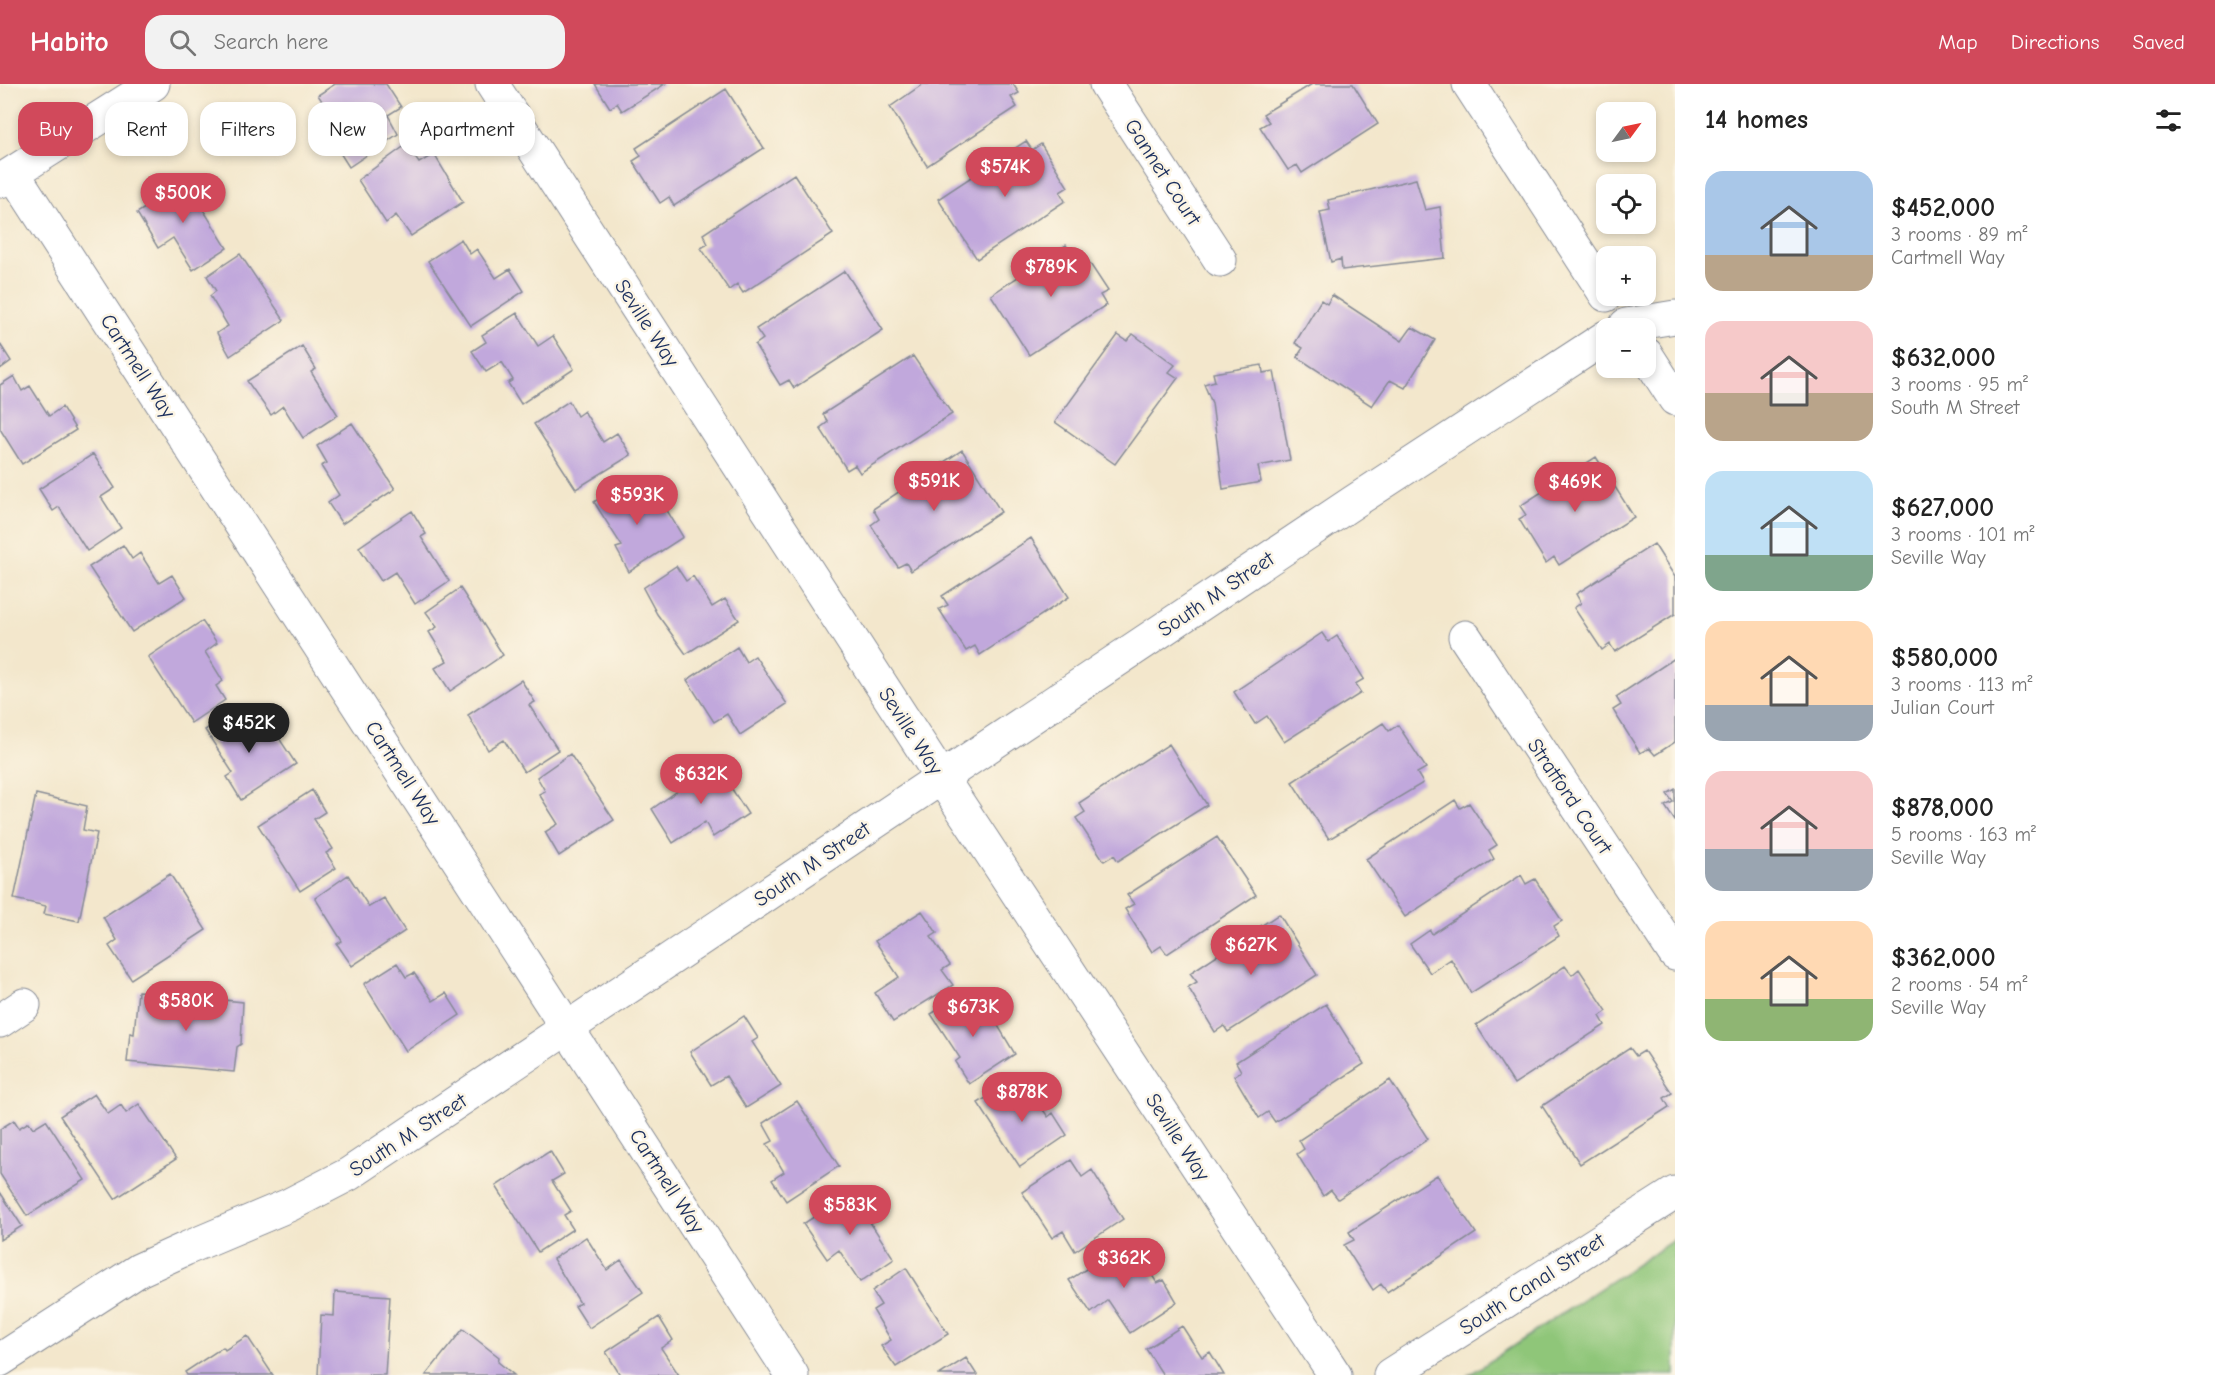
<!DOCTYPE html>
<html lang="en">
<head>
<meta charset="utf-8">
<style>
	body { margin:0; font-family:"Comic Neue",sans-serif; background:#f2f2f2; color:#222; height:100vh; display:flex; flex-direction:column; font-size:22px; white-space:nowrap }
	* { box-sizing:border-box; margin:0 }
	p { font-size:20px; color:#767676 }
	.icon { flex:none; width:33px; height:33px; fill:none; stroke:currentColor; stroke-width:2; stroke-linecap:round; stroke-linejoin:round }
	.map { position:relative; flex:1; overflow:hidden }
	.side { display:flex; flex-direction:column; background:#fff; width:540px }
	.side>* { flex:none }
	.guide { position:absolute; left:18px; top:18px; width:570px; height:54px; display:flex; gap:12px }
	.needle { width:39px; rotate:57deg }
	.buttons { position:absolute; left:1596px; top:18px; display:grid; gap:12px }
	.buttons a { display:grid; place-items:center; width:60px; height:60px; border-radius:12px; background:#fff; box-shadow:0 3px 9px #0003; font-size:30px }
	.price { position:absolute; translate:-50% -51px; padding:0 14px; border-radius:21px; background:#d1495b; color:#fff; font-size:20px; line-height:39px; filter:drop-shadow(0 2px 3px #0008) }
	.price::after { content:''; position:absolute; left:50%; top:36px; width:18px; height:14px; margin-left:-9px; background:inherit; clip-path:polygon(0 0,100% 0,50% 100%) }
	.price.current { background:#222; color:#fff }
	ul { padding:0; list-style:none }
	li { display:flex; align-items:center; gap:18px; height:150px; padding:0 30px }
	li span { display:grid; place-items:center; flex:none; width:168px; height:120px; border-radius:18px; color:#555 }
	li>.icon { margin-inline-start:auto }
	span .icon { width:72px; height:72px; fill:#fffc; stroke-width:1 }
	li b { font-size:26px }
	h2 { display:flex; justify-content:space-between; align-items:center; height:72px; padding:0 30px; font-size:26px }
	.tag { padding:0 21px; border-radius:18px; background:#fff; box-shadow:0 3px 9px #0003; font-size:21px; line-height:54px }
	.tag.current { background:#d1495b; color:#fff }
	header { display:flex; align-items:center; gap:36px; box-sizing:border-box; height:84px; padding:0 30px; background:#d1495b; color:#fff }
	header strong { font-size:28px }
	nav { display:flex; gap:33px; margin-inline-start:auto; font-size:21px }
	.search { width:420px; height:54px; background:#f2f2f2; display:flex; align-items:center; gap:15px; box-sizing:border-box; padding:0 21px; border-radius:18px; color:#767676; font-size:22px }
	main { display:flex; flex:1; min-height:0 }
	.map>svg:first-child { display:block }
	.green { fill:#8fc679; stroke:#557a6c; stroke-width:1.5 }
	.building { fill:#c1a8dc }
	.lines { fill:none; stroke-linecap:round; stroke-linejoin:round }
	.minor-casing { stroke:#878b95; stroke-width:35 }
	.tertiary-casing { stroke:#878b95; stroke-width:35 }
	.minor { stroke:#fff; stroke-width:33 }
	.tertiary { stroke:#fff; stroke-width:33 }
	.labels { text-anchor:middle; stroke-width:5; stroke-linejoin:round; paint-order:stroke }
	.street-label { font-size:21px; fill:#1b2f5e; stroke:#fcf5e5 }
</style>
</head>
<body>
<header>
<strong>Habito</strong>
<div class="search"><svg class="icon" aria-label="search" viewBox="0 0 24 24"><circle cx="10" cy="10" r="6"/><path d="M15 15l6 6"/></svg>Search here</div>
<nav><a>Map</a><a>Directions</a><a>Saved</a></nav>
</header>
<main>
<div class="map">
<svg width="1675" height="1291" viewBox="0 0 1675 1291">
	<rect width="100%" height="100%" fill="#fcf5e5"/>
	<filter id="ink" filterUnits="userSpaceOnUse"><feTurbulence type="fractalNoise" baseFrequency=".0167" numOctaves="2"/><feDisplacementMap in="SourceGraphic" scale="12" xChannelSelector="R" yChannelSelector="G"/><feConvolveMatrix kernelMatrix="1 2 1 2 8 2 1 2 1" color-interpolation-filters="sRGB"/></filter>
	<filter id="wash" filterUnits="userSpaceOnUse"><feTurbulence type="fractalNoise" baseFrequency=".008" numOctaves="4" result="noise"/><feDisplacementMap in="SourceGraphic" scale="24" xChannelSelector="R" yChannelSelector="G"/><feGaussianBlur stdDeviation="1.35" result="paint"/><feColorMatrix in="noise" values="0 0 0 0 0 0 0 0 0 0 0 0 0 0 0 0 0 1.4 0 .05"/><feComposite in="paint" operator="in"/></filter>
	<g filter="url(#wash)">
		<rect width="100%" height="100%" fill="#f3e7cc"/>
		<!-- green -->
		<path class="green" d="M 1675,1155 L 1675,1291 L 1469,1291 Z"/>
		<g id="blocks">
			<!-- building -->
			<path class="building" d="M 335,0 L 386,0 L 401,23 L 388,31 L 398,50 L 349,83 L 319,36 L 330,29 L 318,11 Z
				M 595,0 L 665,0 L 622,27 L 617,19 L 610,24 Z
				M 923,0 L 1013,0 L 1019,9 L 1011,13 L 1017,23 L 927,82 L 890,23 Z
				M 1312,0 L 1353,0 L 1378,40 L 1302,89 L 1297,81 L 1288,86 L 1260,43 L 1269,38 L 1263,30 Z
				M 726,5 L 764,64 L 674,122 L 669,113 L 660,119 L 633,77 L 641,72 L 636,64 Z
				M 1026,57 L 1032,66 L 1041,60 L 1068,103 L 1060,108 L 1065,117 L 977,175 L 938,115 Z
				M 406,61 L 419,79 L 434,70 L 463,118 L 411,152 L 396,131 L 386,139 L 358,96 Z
				M 794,90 L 833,150 L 743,209 L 737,200 L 729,206 L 701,164 L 708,160 L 703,150 Z
				M 191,94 L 205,116 L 199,119 L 227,164 L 193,186 L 173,154 L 158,164 L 137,129 Z
				M 1416,95 L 1425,126 L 1440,123 L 1445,174 L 1342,186 L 1341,175 L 1331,178 L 1320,128 L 1330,126 L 1328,116 Z
				M 461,155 L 470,170 L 477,165 L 496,194 L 510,185 L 524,207 L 471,242 L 428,177 Z
				M 1066,161 L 1072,171 L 1081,166 L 1108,207 L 1100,211 L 1106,221 L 1029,271 L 991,211 Z
				M 240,170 L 284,236 L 230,272 L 217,249 L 228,242 L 210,212 L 216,207 L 207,192 Z
				M 845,187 L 883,246 L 794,304 L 789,296 L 780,301 L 755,261 L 763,255 L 756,245 Z
				M 1332,211 L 1402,257 L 1412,243 L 1435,256 L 1405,304 L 1390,296 L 1372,322 L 1297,273 L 1303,264 L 1295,259 L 1321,216 L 1327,220 Z
				M 517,229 L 538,262 L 553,252 L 574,285 L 521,320 L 508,299 L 513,296 L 502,278 L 486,288 L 472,267 L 486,258 L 482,251 Z
				M 1133,250 L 1175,281 L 1169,288 L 1178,294 L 1115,380 L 1055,338 L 1118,251 L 1127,257 Z
				M 0,260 L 11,277 L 0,285 Z
				M 302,262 L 316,285 L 311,288 L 338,331 L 303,354 L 283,322 L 271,331 L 247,297 Z
				M 913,272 L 952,330 L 860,389 L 855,381 L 847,386 L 820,344 L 828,338 L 823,330 Z
				M 1262,281 L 1263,289 L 1274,287 L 1290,376 L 1258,382 L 1261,398 L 1223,405 L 1212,319 L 1204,300 L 1215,297 L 1213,289 Z
				M 14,292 L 22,307 L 30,302 L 49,332 L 62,323 L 76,346 L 22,380 L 0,345 L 0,301 Z
				M 569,317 L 577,332 L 584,327 L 603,358 L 617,349 L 631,371 L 576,405 L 534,340 Z
				M 352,339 L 395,405 L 342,440 L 328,419 L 339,411 L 321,382 L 327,379 L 317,362 Z
				M 962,366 L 1001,428 L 911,487 L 906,479 L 898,483 L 871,441 L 879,435 L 873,425 Z
				M 93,370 L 115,404 L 101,413 L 121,444 L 87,467 L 59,423 L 53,427 L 39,405 Z
				M 1596,373 L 1634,433 L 1559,481 L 1554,473 L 1546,479 L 1519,435 L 1526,431 L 1520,422 Z
				M 627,396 L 647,428 L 662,418 L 683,453 L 629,488 L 616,464 L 622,462 L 594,418 Z
				M 412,427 L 426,450 L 421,453 L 449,497 L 415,520 L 395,488 L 381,497 L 359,463 Z
				M 1031,454 L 1069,513 L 980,571 L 975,562 L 966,567 L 939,525 L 948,521 L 942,512 Z
				M 1654,460 L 1675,493 L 1675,530 L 1615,568 L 1610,560 L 1602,566 L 1574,524 L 1581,519 L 1576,510 Z
				M 123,461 L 132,475 L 140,469 L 159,499 L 172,491 L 186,513 L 132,548 L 89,483 Z
				M 676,482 L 686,497 L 693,492 L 712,523 L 725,515 L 739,536 L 686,570 L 657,530 L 643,504 Z
				M 460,504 L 503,571 L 450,607 L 435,584 L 447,577 L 429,548 L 437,543 L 426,528 Z
				M 202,537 L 217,559 L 205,568 L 223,597 L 216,602 L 225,616 L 191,639 L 148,573 Z
				M 1322,549 L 1328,558 L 1337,552 L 1364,595 L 1355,600 L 1361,609 L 1284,658 L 1267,632 L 1255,640 L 1234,608 Z
				M 737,563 L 746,578 L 755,572 L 787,620 L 740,651 L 727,630 L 714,638 L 687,596 Z
				M 1675,574 L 1675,658 L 1655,671 L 1649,664 L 1640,669 L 1613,626 L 1621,621 L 1616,613 Z
				M 521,596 L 535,618 L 529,621 L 558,666 L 524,688 L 504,656 L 488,666 L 468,631 Z
				M 239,624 L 258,656 L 273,645 L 296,680 L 241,716 L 227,693 L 233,689 L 205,646 Z
				M 1383,639 L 1389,647 L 1398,641 L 1426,684 L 1417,689 L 1423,699 L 1329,755 L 1292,698 Z
				M 1169,660 L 1207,721 L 1118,777 L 1114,771 L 1104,777 L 1076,734 L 1085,728 L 1079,719 Z
				M 570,670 L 614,736 L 559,772 L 545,748 L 558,740 L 539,710 L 545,707 L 537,693 Z
				M 714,677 L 748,730 L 713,753 L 705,738 L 673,759 L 652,725 L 693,696 L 690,691 Z
				M 1675,705 L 1675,737 L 1665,722 L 1673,718 L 1667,710 Z
				M 312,706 L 325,728 L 314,735 L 333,765 L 326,769 L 336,784 L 300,807 L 258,741 Z
				M 36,710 L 87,722 L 83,746 L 97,749 L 79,837 L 44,830 L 46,822 L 14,815 Z
				M 1455,716 L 1460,724 L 1469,719 L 1497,761 L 1489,766 L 1494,775 L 1405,833 L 1366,775 Z
				M 1217,753 L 1256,811 L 1167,870 L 1161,862 L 1152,868 L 1125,825 L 1134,820 L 1127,811 Z
				M 170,790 L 206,846 L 131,895 L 109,862 L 117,856 L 103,833 Z
				M 348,791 L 369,823 L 384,814 L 405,847 L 352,882 L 337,860 L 342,857 L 315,814 Z
				M 1521,791 L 1526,800 L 1535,795 L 1562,837 L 1554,842 L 1559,852 L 1471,909 L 1451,875 L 1430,889 L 1410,860 L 1430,846 L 1432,850 Z
				M 922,827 L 937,849 L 931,853 L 950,881 L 942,886 L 953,901 L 893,938 L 875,909 L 899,893 L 875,857 Z
				M 1279,830 L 1317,891 L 1228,948 L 1224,942 L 1215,948 L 1188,903 L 1197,898 L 1190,889 Z
				M 397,879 L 406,893 L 414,889 L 433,917 L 446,909 L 460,931 L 406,967 L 364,900 Z
				M 1565,882 L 1572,891 L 1579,885 L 1607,927 L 1600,932 L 1605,941 L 1514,1000 L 1476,941 Z
				M 138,907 L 243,918 L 241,960 L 237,963 L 234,988 L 127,978 L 130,949 L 134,950 Z
				M 965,909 L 986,939 L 994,935 L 1015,970 L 969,1000 L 955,978 L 960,974 L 931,930 Z
				M 1326,920 L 1364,980 L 1275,1038 L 1268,1028 L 1259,1034 L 1234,992 L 1241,987 L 1236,978 Z
				M 744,932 L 758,954 L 752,958 L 781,1002 L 746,1024 L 726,992 L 711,1001 L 690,968 Z
				M 1630,964 L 1636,972 L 1644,967 L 1672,1009 L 1664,1014 L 1669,1023 L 1580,1080 L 1542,1022 Z
				M 1014,996 L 1023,1011 L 1030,1007 L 1048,1033 L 1053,1029 L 1067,1051 L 1020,1083 L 978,1019 Z
				M 1390,996 L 1428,1055 L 1338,1115 L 1331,1106 L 1323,1112 L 1297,1070 L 1304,1065 L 1299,1056 Z
				M 94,1010 L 108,1030 L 121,1021 L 126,1029 L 139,1020 L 176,1075 L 115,1115 L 60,1032 Z
				M 797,1017 L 839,1082 L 786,1117 L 772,1096 L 784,1088 L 767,1060 L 773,1057 L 763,1039 Z
				M 14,1036 L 19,1044 L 29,1038 L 33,1044 L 46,1036 L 85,1096 L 27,1132 L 0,1090 L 0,1045 Z
				M 550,1067 L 564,1090 L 552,1097 L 571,1127 L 564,1131 L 573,1145 L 538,1168 L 496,1102 Z
				M 1071,1076 L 1082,1093 L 1092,1086 L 1123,1135 L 1075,1167 L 1063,1147 L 1052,1154 L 1022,1108 Z
				M 1437,1091 L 1476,1149 L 1387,1208 L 1381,1200 L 1373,1206 L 1344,1161 L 1354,1156 L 1349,1148 Z
				M 857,1105 L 871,1129 L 866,1132 L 894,1175 L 860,1198 L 839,1166 L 827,1175 L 803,1140 Z
				M 0,1108 L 22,1142 L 0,1156 Z
				M 586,1153 L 607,1186 L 621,1176 L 643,1208 L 589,1244 L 575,1222 L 580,1219 L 553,1175 Z
				M 1122,1162 L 1131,1176 L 1139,1171 L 1157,1199 L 1164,1196 L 1177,1218 L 1130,1249 L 1108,1216 L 1091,1229 L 1069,1196 Z
				M 906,1184 L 948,1250 L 896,1283 L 881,1262 L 891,1256 L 873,1226 L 881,1221 L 872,1207 Z
				M 335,1208 L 390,1212 L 385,1291 L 318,1291 L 321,1231 L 334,1232 Z
				M 659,1233 L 673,1256 L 661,1264 L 679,1291 L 620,1291 L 606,1268 Z
				M 1182,1242 L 1202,1273 L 1210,1268 L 1224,1291 L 1163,1291 L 1146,1265 Z
				M 463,1245 L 499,1273 L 498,1278 L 514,1291 L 426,1291 Z
				M 247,1252 L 273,1291 L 187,1291 L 185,1288 L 223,1263 L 225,1266 Z
				M 966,1274 L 977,1291 L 939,1291 Z"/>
		</g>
	</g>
	<g filter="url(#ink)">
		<use href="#blocks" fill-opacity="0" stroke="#878b95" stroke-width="1.5"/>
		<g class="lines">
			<!-- minor casing -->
			<g class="minor-casing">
				<path id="minor" d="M 492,0 L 941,693 L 1335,1291
					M 1106,0 L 1220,176
					M 1469,0 L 1606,211
					M 13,89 L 792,1291
					M 0,97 L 153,0
					M 1646,270 L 1675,315
					M 1465,553 L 1675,870
					M 0,937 L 24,921
					M 0,1276 L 139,1186 L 185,1165 L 289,1121 L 349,1090 L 1352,419 L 1606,253
					M 1390,1291 L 1675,1109"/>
			</g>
			<!-- tertiary casing -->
			<g class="tertiary-casing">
				<path id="tertiary" d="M 1626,241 L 1675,233"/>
			</g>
			<!-- minor -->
			<use href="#minor" class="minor"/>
			<!-- tertiary -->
			<use href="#tertiary" class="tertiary"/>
		</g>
	</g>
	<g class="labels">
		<!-- street labels -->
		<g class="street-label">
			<text transform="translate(1163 88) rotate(57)" y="7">Gannet Court</text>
			<text transform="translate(647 239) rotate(57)" y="7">Seville Way</text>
			<text transform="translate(138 282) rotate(57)" y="7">Cartmell Way</text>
			<text transform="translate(1216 510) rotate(-34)" y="7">South M Street</text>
			<text transform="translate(911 647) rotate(57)" y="7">Seville Way</text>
			<text transform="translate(403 689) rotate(57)" y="7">Cartmell Way</text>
			<text transform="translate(1570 712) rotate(56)" y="7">Stratford Court</text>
			<text transform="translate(812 780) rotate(-34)" y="7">South M Street</text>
			<text transform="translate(408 1051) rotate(-33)" y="7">South M Street</text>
			<text transform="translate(1178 1053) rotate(57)" y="7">Seville Way</text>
			<text transform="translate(667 1097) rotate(57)" y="7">Cartmell Way</text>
			<text transform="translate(1532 1200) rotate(-33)" y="7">South Canal Street</text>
		</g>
	</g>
</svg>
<div class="buttons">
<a><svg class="needle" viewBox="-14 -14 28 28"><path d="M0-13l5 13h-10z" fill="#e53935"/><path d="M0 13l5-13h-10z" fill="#767676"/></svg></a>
<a><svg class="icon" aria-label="locate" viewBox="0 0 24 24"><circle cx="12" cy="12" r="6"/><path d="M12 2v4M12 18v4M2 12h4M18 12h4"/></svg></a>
<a>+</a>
<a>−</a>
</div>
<b class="price" style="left:1005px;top:114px">$574K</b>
<b class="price" style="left:183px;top:140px">$500K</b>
<b class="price" style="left:1051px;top:214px">$789K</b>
<b class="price" style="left:934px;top:428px">$591K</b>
<b class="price" style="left:1575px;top:429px">$469K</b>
<b class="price" style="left:637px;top:442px">$593K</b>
<b class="price current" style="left:249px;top:670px">$452K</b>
<b class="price" style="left:701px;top:721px">$632K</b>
<b class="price" style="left:1251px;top:892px">$627K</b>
<b class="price" style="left:186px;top:948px">$580K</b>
<b class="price" style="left:973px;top:954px">$673K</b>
<b class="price" style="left:1022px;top:1039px">$878K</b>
<b class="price" style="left:850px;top:1152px">$583K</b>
<b class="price" style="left:1124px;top:1205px">$362K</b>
<div class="guide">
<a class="tag current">Buy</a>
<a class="tag">Rent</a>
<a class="tag">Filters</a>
<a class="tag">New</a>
<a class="tag">Apartment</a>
</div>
</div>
<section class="side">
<h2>14 homes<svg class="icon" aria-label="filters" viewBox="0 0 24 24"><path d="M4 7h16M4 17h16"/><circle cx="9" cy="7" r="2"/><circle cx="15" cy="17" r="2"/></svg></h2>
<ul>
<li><span style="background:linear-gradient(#a9c7e8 70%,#b9a48a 0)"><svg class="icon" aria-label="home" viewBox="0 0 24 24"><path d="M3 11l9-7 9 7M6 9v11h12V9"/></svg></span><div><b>$452,000</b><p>3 rooms · 89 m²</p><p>Cartmell Way</p></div></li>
<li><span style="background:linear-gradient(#f6c9c9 60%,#b9a48a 0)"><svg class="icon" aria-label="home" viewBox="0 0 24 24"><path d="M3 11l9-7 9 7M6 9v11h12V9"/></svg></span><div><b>$632,000</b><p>3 rooms · 95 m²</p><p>South M Street</p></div></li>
<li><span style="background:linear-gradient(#bfe0f5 70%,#7fa58c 0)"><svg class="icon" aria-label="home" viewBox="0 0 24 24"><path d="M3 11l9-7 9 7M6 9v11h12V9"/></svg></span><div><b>$627,000</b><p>3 rooms · 101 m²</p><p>Seville Way</p></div></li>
<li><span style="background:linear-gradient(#ffd9b3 70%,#9aa5b1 0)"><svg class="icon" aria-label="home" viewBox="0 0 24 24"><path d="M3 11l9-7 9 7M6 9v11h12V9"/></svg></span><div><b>$580,000</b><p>3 rooms · 113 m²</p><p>Julian Court</p></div></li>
<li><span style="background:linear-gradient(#f6c9c9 65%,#9aa5b1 0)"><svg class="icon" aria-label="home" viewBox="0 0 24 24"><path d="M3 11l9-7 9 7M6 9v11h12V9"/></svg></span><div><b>$878,000</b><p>5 rooms · 163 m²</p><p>Seville Way</p></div></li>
<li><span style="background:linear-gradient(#ffd9b3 65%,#8fb573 0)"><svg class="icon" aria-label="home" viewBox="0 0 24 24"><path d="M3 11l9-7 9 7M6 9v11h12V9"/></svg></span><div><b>$362,000</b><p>2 rooms · 54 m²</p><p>Seville Way</p></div></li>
</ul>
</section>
</main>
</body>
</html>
